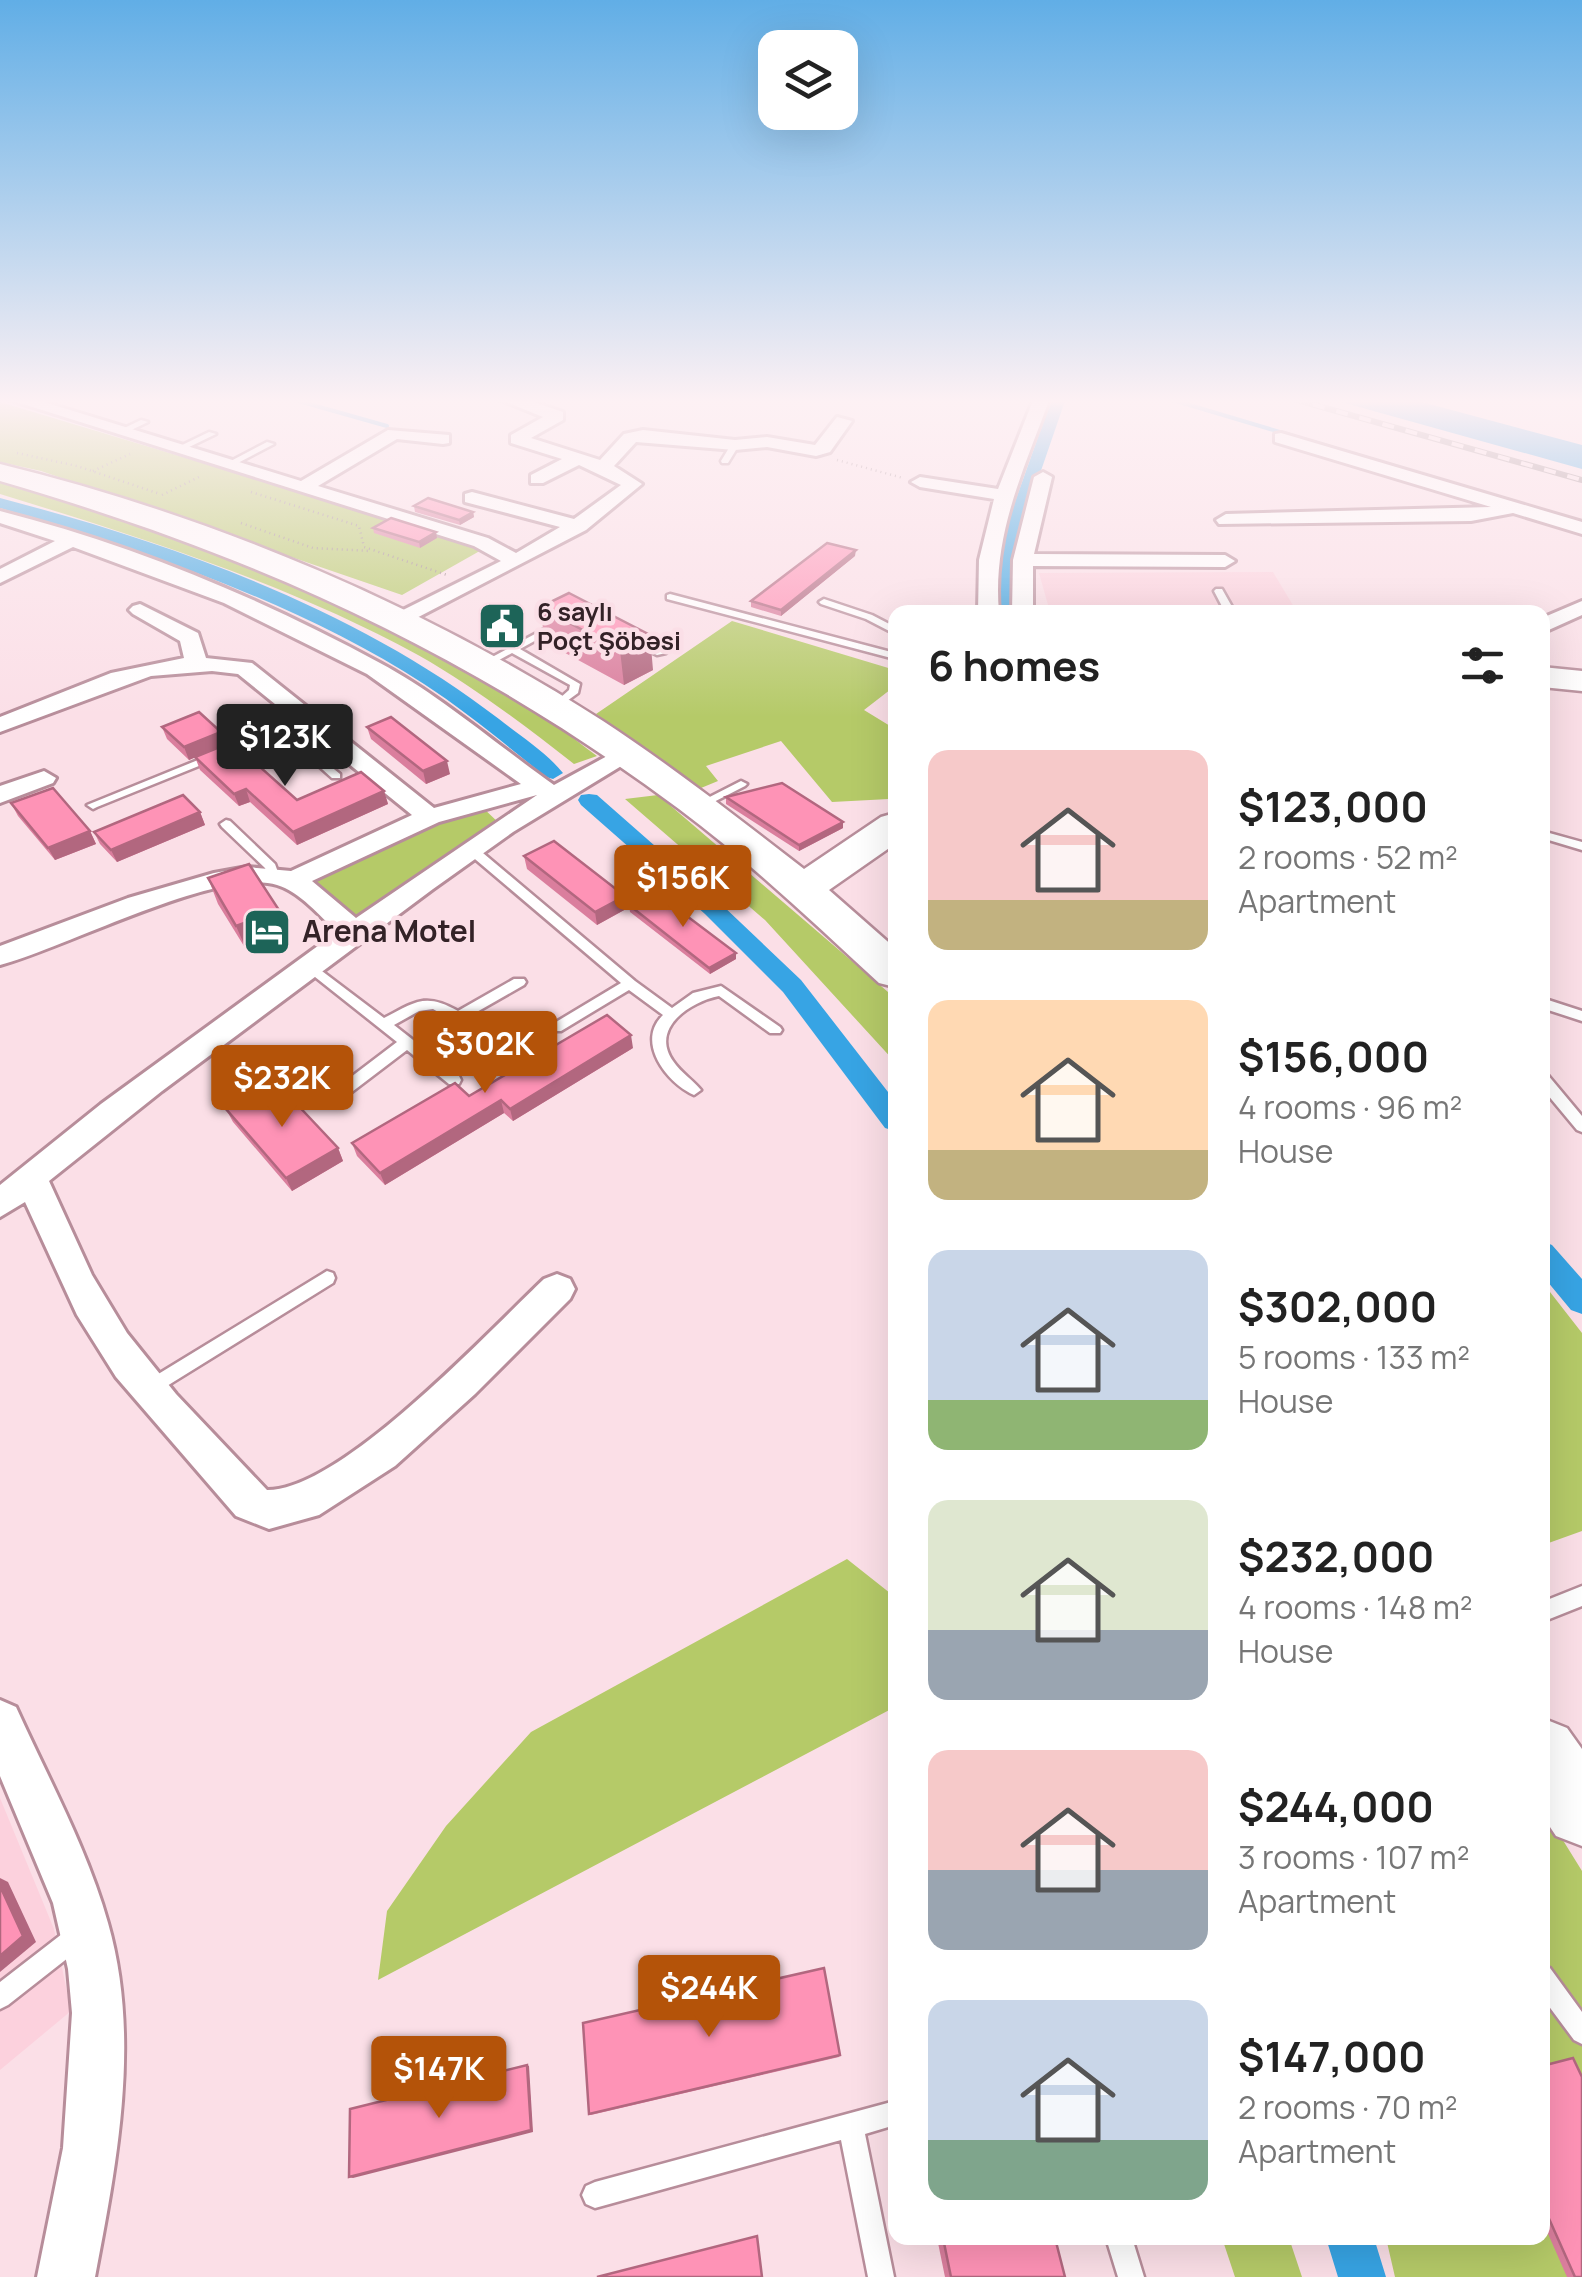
<!DOCTYPE html>
<html lang="en">
<head>
<meta charset="utf-8">
<style>
	body { margin:0; font-family:Manrope,sans-serif; background:#f2f2f2; color:#222; height:100vh; display:flex; flex-direction:column; font-size:38px; white-space:nowrap }
	* { box-sizing:border-box; margin:0 }
	p { font-size:32px; color:#767676 }
	.icon { flex:none; width:55px; height:55px; fill:none; stroke:currentColor; stroke-width:2; stroke-linecap:round; stroke-linejoin:round }
	.map { position:relative; flex:1; overflow:hidden }
	.sheet { position:absolute; left:888px; top:605px; width:662px; height:1640px; display:flex; flex-direction:column; background:#fff; border-radius:20px; box-shadow:0 10px 40px #0002 }
	.sheet>* { flex:none }
	.buttons { position:absolute; left:758px; top:30px; display:grid; gap:20px }
	.buttons a { display:grid; place-items:center; width:100px; height:100px; border-radius:20px; background:#fff; box-shadow:0 10px 40px #0002; font-size:50px }
	.price { position:absolute; translate:-50% -85px; padding:0 22px; border-radius:10px; background:#b45309; color:#fff; font-size:32px; line-height:65px; filter:drop-shadow(0 2px 5px #0008) }
	.price::after { content:''; position:absolute; left:50%; top:60px; width:30px; height:22px; margin-left:-15px; background:inherit; clip-path:polygon(0 0,100% 0,50% 100%) }
	.price.selected { background:#222; color:#fff }
	ul { padding:0; list-style:none }
	li { display:flex; align-items:center; gap:30px; height:250px; padding:0 40px }
	li span { display:grid; place-items:center; flex:none; width:280px; height:200px; border-radius:20px; color:#555 }
	li>.icon { margin-inline-start:auto }
	span .icon { width:120px; height:120px; fill:#fffc; stroke-width:1 }
	li b { font-size:42px }
	h2 { display:flex; justify-content:space-between; align-items:center; height:120px; padding:0 40px; font-size:42px }
	.map>svg:first-child { display:block }
	.built { fill:#fcd1dd }
	.green { fill:#b5ca68 }
	.water { fill:#37a4e4 }
	.lines { fill:none; stroke-linecap:round; stroke-linejoin:round }
	.stream { stroke:#37a4e4; stroke-width:4 }
	.canal { fill:#37a4e4; fill-rule:evenodd }
	.service-casing { stroke:#b78d9a; stroke-width:5 }
	.minor-casing { stroke:#b78d9a; stroke-width:6 }
	.primary-casing { stroke:#b78d9a; stroke-width:5 }
	.path { stroke:#9c858c; stroke-width:2.5; stroke-dasharray:1 4; stroke-linecap:butt }
	.service { fill:#fff; fill-rule:evenodd }
	.minor { fill:#fff; fill-rule:evenodd }
	.primary { fill:#fff; fill-rule:evenodd }
	.rail-casing { stroke:#9a848a; stroke-width:6 }
	.rail { stroke:#fbdfe7; stroke-width:4; stroke-dasharray:12; stroke-linecap:butt }
	.wall { fill:#da7e9d }
	.shaded-wall { fill:#b2677f }
	.building { fill:#fe93b6; stroke:#b2677f; stroke-width:2.5 }
	.labels { text-anchor:middle; stroke-width:9; stroke-linejoin:round; paint-order:stroke }
	.far-poi-label { font-size:25px; font-weight:bold; fill:#332227; stroke:#fbdfe7; text-anchor:start }
	.poi-label { font-size:30px; font-weight:bold; fill:#332227; stroke:#fbdfe7; text-anchor:start }
</style>
</head>
<body>
<div class="map">
<svg width="1582" height="2277" viewBox="0 0 1582 2277">
	<rect width="100%" height="100%" fill="#fbdfe7"/>
	<!-- built -->
	<path class="built" d="M 1273,572 L 1297,612 L 1050,612 L 1039,573 Z
		M 0,1798 L 54,1929 L 71,2011 L 0,2070 Z"/>
	<!-- green -->
	<path class="green" d="M 0,402 L 485,548 L 402,595 L 41,471 L 0,462 Z
		M 0,483 C 177,534 354,595 511,693 C 541,711 568,735 597,756 L 574,764 C 524,725 473,686 418,655 C 286,583 143,538 0,494 Z
		M 732,621 L 895,670 L 895,686 L 864,710 L 895,729 L 895,795 L 889,799 L 832,802 L 781,741 L 706,766 L 718,781 L 701,788 L 596,714 Z
		M 658,795 L 895,998 L 895,1062 L 765,920 L 625,799 Z
		M 481,806 L 501,825 L 359,918 L 310,880 L 434,821 Z
		M 1543,1283 L 1582,1333 L 1582,1531 L 1543,1545 Z
		M 847,1559 L 895,1597 L 895,1707 L 378,1980 L 387,1911 L 446,1826 L 531,1732 Z
		M 1543,1808 L 1582,1871 L 1582,2277 L 1395,2277 L 1386,2238 L 1542,2238 Z
		M 1222,2238 L 1289,2238 L 1302,2277 L 1235,2277 Z"/>
	<!-- water -->
	<path class="water" d="M 1327,398 L 1407,398 L 1582,445 L 1582,469 Z"/>
	<g class="lines">
		<!-- stream -->
		<path class="stream" d="M 288,398 L 387,426
			M 1166,398 L 1582,522"/>
		<!-- canal -->
		<path class="canal" d="M 1052,398 L 1066,398 L 1012,555 L 1015,612 L 997,612 L 996,555 Z
			M 0,498 C 173,543 357,609 499,719 C 520,736 546,752 563,773 L 553,779 L 546,777 C 506,745 467,712 424,684 C 296,601 145,552 0,508 Z
			M 589,794 L 597,795 L 721,904 L 801,980 L 895,1101 L 895,1131 L 885,1128 L 783,992 L 705,914 L 581,805 L 578,800 L 581,795 Z
			M 1542,1241 L 1552,1245 L 1582,1279 L 1582,1314 L 1571,1310 L 1542,1275 Z
			M 1326,2238 L 1374,2238 L 1386,2277 L 1338,2277 Z"/>
		<!-- service casing -->
		<g class="service-casing">
			<path id="service" d="M 141,420 L 148,422 L 125,433 L 118,431 Z
				M 209,432 L 216,434 L 183,450 L 176,448 Z
				M 267,442 L 274,444 L 234,465 L 227,463 Z
				M 732,443 L 739,445 L 728,463 L 722,463 L 721,461 Z
				M 1216,589 L 1222,589 L 1235,612 L 1225,612 L 1214,591 Z
				M 670,594 L 895,653 L 895,659 L 667,599 L 667,595 Z
				M 824,599 L 872,615 L 895,627 L 895,634 L 866,619 L 821,604 L 819,602 Z
				M 559,621 L 567,623 L 520,649 L 580,684 L 578,693 L 556,709 L 551,706 L 569,690 L 570,685 L 512,653 L 490,665 L 481,663 Z
				M 630,638 L 638,638 L 666,653 L 657,655 L 630,642 Z
				M 309,715 L 314,718 L 313,720 L 97,807 L 93,809 L 87,805 Z
				M 307,747 L 340,774 L 340,778 L 332,778 L 303,752 L 303,748 Z
				M 741,781 L 747,784 L 745,786 L 704,807 L 700,809 L 694,805 Z
				M 226,820 L 230,821 L 275,864 L 279,875 L 277,878 L 269,878 L 265,868 L 222,827 L 220,824 Z
				M 1542,831 L 1582,842 L 1582,850 L 1542,838 Z
				M 473,847 L 477,848 L 635,981 L 672,1008 L 693,993 L 721,986 L 780,1027 L 782,1030 L 780,1033 L 770,1033 L 719,996 C 690,1002 650,1028 673,1061 C 681,1073 693,1080 701,1090 L 694,1095 C 667,1083 635,1042 663,1015 L 629,990 L 561,1031 L 551,1031 L 549,1028 L 551,1025 L 621,983 L 469,854 L 469,848 Z
				M 310,962 L 384,1018 C 415,1002 425,992 458,1011 L 514,979 L 524,979 L 526,982 L 524,985 L 468,1017 L 511,1040 L 513,1044 L 511,1048 L 501,1048 L 433,1009 L 419,1011 L 394,1025 L 459,1076 L 461,1080 L 459,1084 L 449,1084 L 407,1050 L 336,1104 L 326,1104 L 324,1100 L 326,1096 L 397,1042 L 305,969 L 303,966 L 305,963 Z
				M 1542,998 L 1582,1011 L 1582,1021 L 1542,1008 Z
				M 1542,1073 L 1547,1074 L 1582,1116 L 1582,1132 L 1577,1130 L 1542,1088 Z
				M 327,1271 L 333,1273 L 335,1278 L 333,1283 L 154,1394 L 148,1397 L 142,1394 L 139,1389 L 142,1384 Z
				M 1582,1586 L 1582,1606 L 1542,1622 L 1542,1602 Z
				M 79,1924 L 87,1927 L 90,1935 L 87,1943 L 8,2005 L 0,2009 L 0,1982 L 71,1927 Z
				M 1542,1965 L 1550,1968 L 1582,2012 L 1582,2044 L 1574,2040 L 1542,1997 Z
				M 895,2101 L 895,2125 L 865,2134 L 894,2277 L 868,2277 L 841,2140 L 595,2208 L 586,2204 L 582,2195 L 586,2186 L 595,2182 Z
				M 1106,2238 L 1132,2238 L 1144,2277 L 1118,2277 Z"/>
		</g>
		<!-- minor casing -->
		<g class="minor-casing">
			<path id="minor" d="M 4,398 L 31,398 L 301,481 L 388,430 L 449,435 L 449,443 L 443,444 L 397,439 L 318,486 L 488,538 L 516,553 L 560,527 L 465,502 L 465,494 L 472,492 L 574,519 L 621,485 L 579,465 L 543,483 L 531,483 L 531,475 L 562,459 L 511,443 L 511,435 L 543,417 L 496,398 L 522,398 L 563,412 L 563,420 L 531,438 L 600,460 L 624,434 L 643,430 L 735,440 L 767,437 L 815,445 L 837,417 L 852,421 L 830,452 L 816,456 L 767,447 L 735,450 L 636,442 L 614,466 L 642,484 L 586,530 L 403,625 L 392,619 L 395,614 L 501,561 L 474,546 Z
				M 1034,398 L 1050,398 C 1024,469 992,535 999,612 L 978,612 L 979,560 L 994,499 L 920,487 L 911,482 L 920,477 L 998,489 Z
				M 1281,433 L 1582,522 L 1582,534 L 1513,513 L 1471,521 L 1219,524 L 1216,520 L 1226,514 L 1491,507 L 1275,442 L 1275,434 Z
				M 1043,472 L 1052,477 L 1034,554 L 1225,555 L 1235,561 L 1225,567 L 1033,566 L 1033,612 L 1012,612 L 1013,560 L 1034,477 Z
				M 0,511 C 130,544 261,598 380,663 C 437,693 500,747 554,785 L 620,749 L 629,747 L 641,754 L 513,832 L 433,889 L 162,1091 L 49,1181 L 92,1275 L 127,1333 L 176,1394 L 267,1490 C 341,1491 489,1331 544,1279 L 557,1274 L 570,1279 L 575,1289 L 570,1299 L 475,1394 L 395,1466 L 319,1515 L 269,1529 L 236,1516 L 116,1377 L 77,1315 L 25,1202 L 0,1217 L 0,1185 L 101,1104 L 337,932 C 320,916 300,892 277,885 C 221,866 62,949 0,965 L 0,946 L 128,898 L 214,873 L 247,867 L 291,871 L 412,815 L 238,674 L 212,671 L 151,676 L 0,732 L 0,717 L 111,673 L 184,658 L 180,641 L 133,614 L 129,610 L 133,606 L 140,604 L 198,633 L 206,658 L 252,663 L 434,808 L 521,784 L 367,674 L 224,603 L 73,547 L 0,583 L 0,569 L 55,541 L 0,523 ZM 537,795 L 356,918 L 312,881 L 439,822 Z
				M 1582,601 L 1582,615 L 1542,633 L 1542,618 Z
				M 44,771 L 56,778 L 53,783 L 0,803 L 0,786 Z
				M 0,1700 L 16,1707 C 48,1778 87,1848 108,1923 C 141,2038 117,2162 95,2277 L 37,2277 L 63,2148 L 72,2013 L 68,1969 L 53,1903 L 0,1776 Z"/>
		</g>
		<!-- primary casing -->
		<g class="primary-casing">
			<path id="primary" d="M 0,464 C 212,516 419,603 603,721 C 673,767 738,818 804,869 L 881,817 L 895,813 L 895,844 L 829,890 L 895,948 L 895,987 L 879,983 C 814,923 750,862 679,809 C 465,650 254,555 0,481 Z
				M 1542,667 L 1582,671 L 1582,691 L 1542,687 Z
				M 1542,1718 L 1567,1728 L 1582,1749 L 1582,1846 L 1556,1836 L 1542,1815 Z"/>
		</g>
		<!-- path -->
		<path class="path" d="M 17,453 L 77,466 L 160,494
			M 837,460 L 903,478
			M 93,471 L 130,454
			M 251,492 L 359,526 L 364,547 L 447,575
			M 162,495 L 201,476
			M 241,523 L 313,548 L 370,551"/>
		<!-- service -->
		<use href="#service" class="service"/>
		<!-- minor -->
		<use href="#minor" class="minor"/>
		<!-- primary -->
		<use href="#primary" class="primary"/>
		<!-- rail casing -->
		<g class="rail-casing">
			<path id="rail" d="M 1290,398 L 1582,480"/>
		</g>
		<!-- rail -->
		<use href="#rail" class="rail"/>
	</g>
	<!-- wall -->
	<path class="wall" d="M 414,506 L 473,512 L 474,517 L 460,525 L 415,512 Z
		M 373,528 L 437,538 L 420,548 L 374,533 Z
		M 855,556 L 781,616 L 751,607 L 751,601 Z
		M 569,593 L 653,670 L 624,685 L 545,642 L 540,607 Z
		M 895,694 L 895,707 L 888,704 L 888,698 Z
		M 162,727 L 221,732 L 226,745 L 297,800 L 384,791 L 388,804 L 297,845 L 250,802 L 239,806 L 200,770 L 195,757 L 189,760 L 167,739 Z
		M 367,727 L 450,774 L 426,784 L 371,739 Z
		M 726,797 L 843,822 L 843,828 L 799,851 L 726,804 Z
		M 11,803 L 90,831 L 96,844 L 55,860 L 18,816 Z
		M 200,812 L 205,825 L 117,862 L 100,844 L 94,832 Z
		M 524,856 L 626,909 L 597,925 L 527,869 Z
		M 208,878 L 289,936 L 247,951 L 218,904 Z
		M 629,905 L 736,959 L 710,974 L 630,912 Z
		M 633,1048 L 513,1121 L 504,1113 L 385,1185 L 357,1156 L 352,1143 L 469,1096 Z
		M 226,1109 L 338,1148 L 343,1161 L 292,1191 L 233,1122 Z
		M 840,2055 L 839,2057 L 591,2115 L 589,2114 Z
		M 1542,2066 L 1582,2277 L 1567,2277 L 1542,2220 Z
		M 937,2238 L 1055,2238 L 1065,2277 L 945,2277 Z"/>
	<!-- shaded-wall -->
	<path class="shaded-wall" d="M 473,512 L 474,517 L 460,525 L 459,520 Z
		M 436,532 L 437,538 L 420,548 L 419,542 Z
		M 856,550 L 855,556 L 781,616 L 781,610 Z
		M 650,635 L 653,670 L 624,685 L 620,650 Z
		M 221,732 L 226,745 L 189,760 L 184,747 Z
		M 447,761 L 450,774 L 426,784 L 423,771 Z
		M 246,789 L 250,802 L 239,806 L 234,794 Z
		M 384,791 L 388,804 L 297,845 L 293,832 Z
		M 200,812 L 205,825 L 117,862 L 111,850 Z
		M 843,822 L 843,828 L 799,851 L 799,845 Z
		M 90,831 L 96,844 L 55,860 L 48,848 Z
		M 625,896 L 626,909 L 597,925 L 595,912 Z
		M 279,910 L 289,936 L 247,951 L 236,926 Z
		M 736,953 L 736,959 L 710,974 L 709,968 Z
		M 631,1035 L 633,1048 L 513,1121 L 510,1109 Z
		M 501,1100 L 504,1113 L 385,1185 L 380,1173 Z
		M 338,1148 L 343,1161 L 292,1191 L 286,1178 Z
		M 0,1878 L 8,1882 L 36,1942 L 0,1972 Z
		M 527,2065 L 529,2066 L 533,2132 L 353,2178 L 349,2177 Z"/>
	<!-- building -->
	<path class="building" d="M 428,498 L 473,512 L 459,520 L 414,506 Z
		M 391,518 L 436,532 L 419,542 L 373,528 Z
		M 827,543 L 856,550 L 781,610 L 751,601 Z
		M 569,593 L 650,635 L 620,650 L 540,607 Z
		M 199,712 L 221,732 L 184,747 L 162,727 Z
		M 391,717 L 447,761 L 423,771 L 367,727 Z
		M 232,742 L 297,800 L 361,772 L 384,791 L 293,832 L 246,789 L 234,794 L 195,757 Z
		M 782,783 L 843,822 L 799,845 L 726,797 Z
		M 53,788 L 90,831 L 48,848 L 11,803 Z
		M 183,795 L 200,812 L 111,850 L 94,832 Z
		M 554,841 L 625,896 L 595,912 L 524,856 Z
		M 249,864 L 279,910 L 236,926 L 208,878 Z
		M 655,892 L 736,953 L 709,968 L 629,905 Z
		M 607,1015 L 631,1035 L 510,1109 L 501,1100 L 380,1173 L 352,1143 L 455,1083 L 469,1096 Z
		M 276,1082 L 338,1148 L 286,1178 L 226,1109 Z
		M 0,1886 L 23,1936 L 0,1956 Z
		M 824,1968 L 840,2055 L 589,2114 L 583,2023 Z
		M 1573,2058 L 1582,2077 L 1582,2277 L 1575,2277 L 1542,2203 L 1542,2066 Z
		M 527,2065 L 531,2130 L 349,2177 L 350,2109 Z
		M 757,2236 L 762,2277 L 597,2277 Z
		M 943,2238 L 1055,2238 L 1065,2277 L 951,2277 Z"/>
	<!-- sky -->
	<linearGradient id="sky" x2="0" y2="1"><stop stop-color="#61aee6"/><stop offset="0.56" stop-color="#fdf1f4"/><stop offset="1" stop-color="#fdf1f4" stop-opacity="0"/></linearGradient>
	<rect width="1582" height="717" fill="url(#sky)"/>
	<!-- icons -->
	<defs>
		<g id="civic-square" transform="scale(2.5)"><rect x="-9" y="-9" width="18" height="18" rx="4" fill="#1d6458" stroke="#fbdfe7"/><path d="M-.6-6.5H3V-4.5H.6V-3L4-1V1h2V6H-6V1h2V-1L-.6-3ZM-1.2 2.5V6h2.4V2.5Z" fill="#fff"/></g>
		<g id="hotel-square" transform="scale(2.5)"><rect x="-9" y="-9" width="18" height="18" rx="4" fill="#1d6458" stroke="#fbdfe7"/><path d="M-6-4.5h1.5V1H6V5H4.5V3h-9V5H-6ZM-4 0a1.8 1.8 0 1 1 3.6 0ZM.5 0V-2.5h3Q6-2.5 6 0Z" fill="#fff"/></g>
	</defs>
	<g fill-rule="evenodd">
		<use href="#civic-square" x="502" y="626"/>
		<use href="#hotel-square" x="267" y="932"/>
	</g>
	<g class="labels">
		<!-- far-poi labels -->
		<g class="far-poi-label">
			<text x="537" y="621">6 saylı<tspan x="537" dy="29">Poçt Şöbəsi</tspan></text>
		</g>
		<!-- poi labels -->
		<g class="poi-label">
			<text x="302" y="942">Arena Motel</text>
		</g>
	</g>
</svg>
<div class="buttons">
<a><svg class="icon" aria-label="layers" viewBox="0 0 24 24"><path d="M12 4l9 5-9 5-9-5zM3 14l9 5 9-5"/></svg></a>
</div>
<b class="price selected" style="left:285px;top:789px">$123K</b>
<b class="price" style="left:683px;top:930px">$156K</b>
<b class="price" style="left:485px;top:1096px">$302K</b>
<b class="price" style="left:282px;top:1130px">$232K</b>
<b class="price" style="left:709px;top:2040px">$244K</b>
<b class="price" style="left:439px;top:2121px">$147K</b>
<section class="sheet">
<h2>6 homes<svg class="icon" aria-label="filters" viewBox="0 0 24 24"><path d="M4 7h16M4 17h16"/><circle cx="9" cy="7" r="2"/><circle cx="15" cy="17" r="2"/></svg></h2>
<ul>
<li><span style="background:linear-gradient(#f6c9c9 75%,#c2b280 0)"><svg class="icon" aria-label="home" viewBox="0 0 24 24"><path d="M3 11l9-7 9 7M6 9v11h12V9"/></svg></span><div><b>$123,000</b><p>2 rooms · 52 m²</p><p>Apartment</p></div></li>
<li><span style="background:linear-gradient(#ffd9b3 75%,#c2b280 0)"><svg class="icon" aria-label="home" viewBox="0 0 24 24"><path d="M3 11l9-7 9 7M6 9v11h12V9"/></svg></span><div><b>$156,000</b><p>4 rooms · 96 m²</p><p>House</p></div></li>
<li><span style="background:linear-gradient(#c9d6e8 75%,#8fb573 0)"><svg class="icon" aria-label="home" viewBox="0 0 24 24"><path d="M3 11l9-7 9 7M6 9v11h12V9"/></svg></span><div><b>$302,000</b><p>5 rooms · 133 m²</p><p>House</p></div></li>
<li><span style="background:linear-gradient(#dfe7d0 65%,#9aa5b1 0)"><svg class="icon" aria-label="home" viewBox="0 0 24 24"><path d="M3 11l9-7 9 7M6 9v11h12V9"/></svg></span><div><b>$232,000</b><p>4 rooms · 148 m²</p><p>House</p></div></li>
<li><span style="background:linear-gradient(#f6c9c9 60%,#9aa5b1 0)"><svg class="icon" aria-label="home" viewBox="0 0 24 24"><path d="M3 11l9-7 9 7M6 9v11h12V9"/></svg></span><div><b>$244,000</b><p>3 rooms · 107 m²</p><p>Apartment</p></div></li>
<li><span style="background:linear-gradient(#c9d6e8 70%,#7fa58c 0)"><svg class="icon" aria-label="home" viewBox="0 0 24 24"><path d="M3 11l9-7 9 7M6 9v11h12V9"/></svg></span><div><b>$147,000</b><p>2 rooms · 70 m²</p><p>Apartment</p></div></li>
</ul>
</section>
</div>
</body>
</html>
